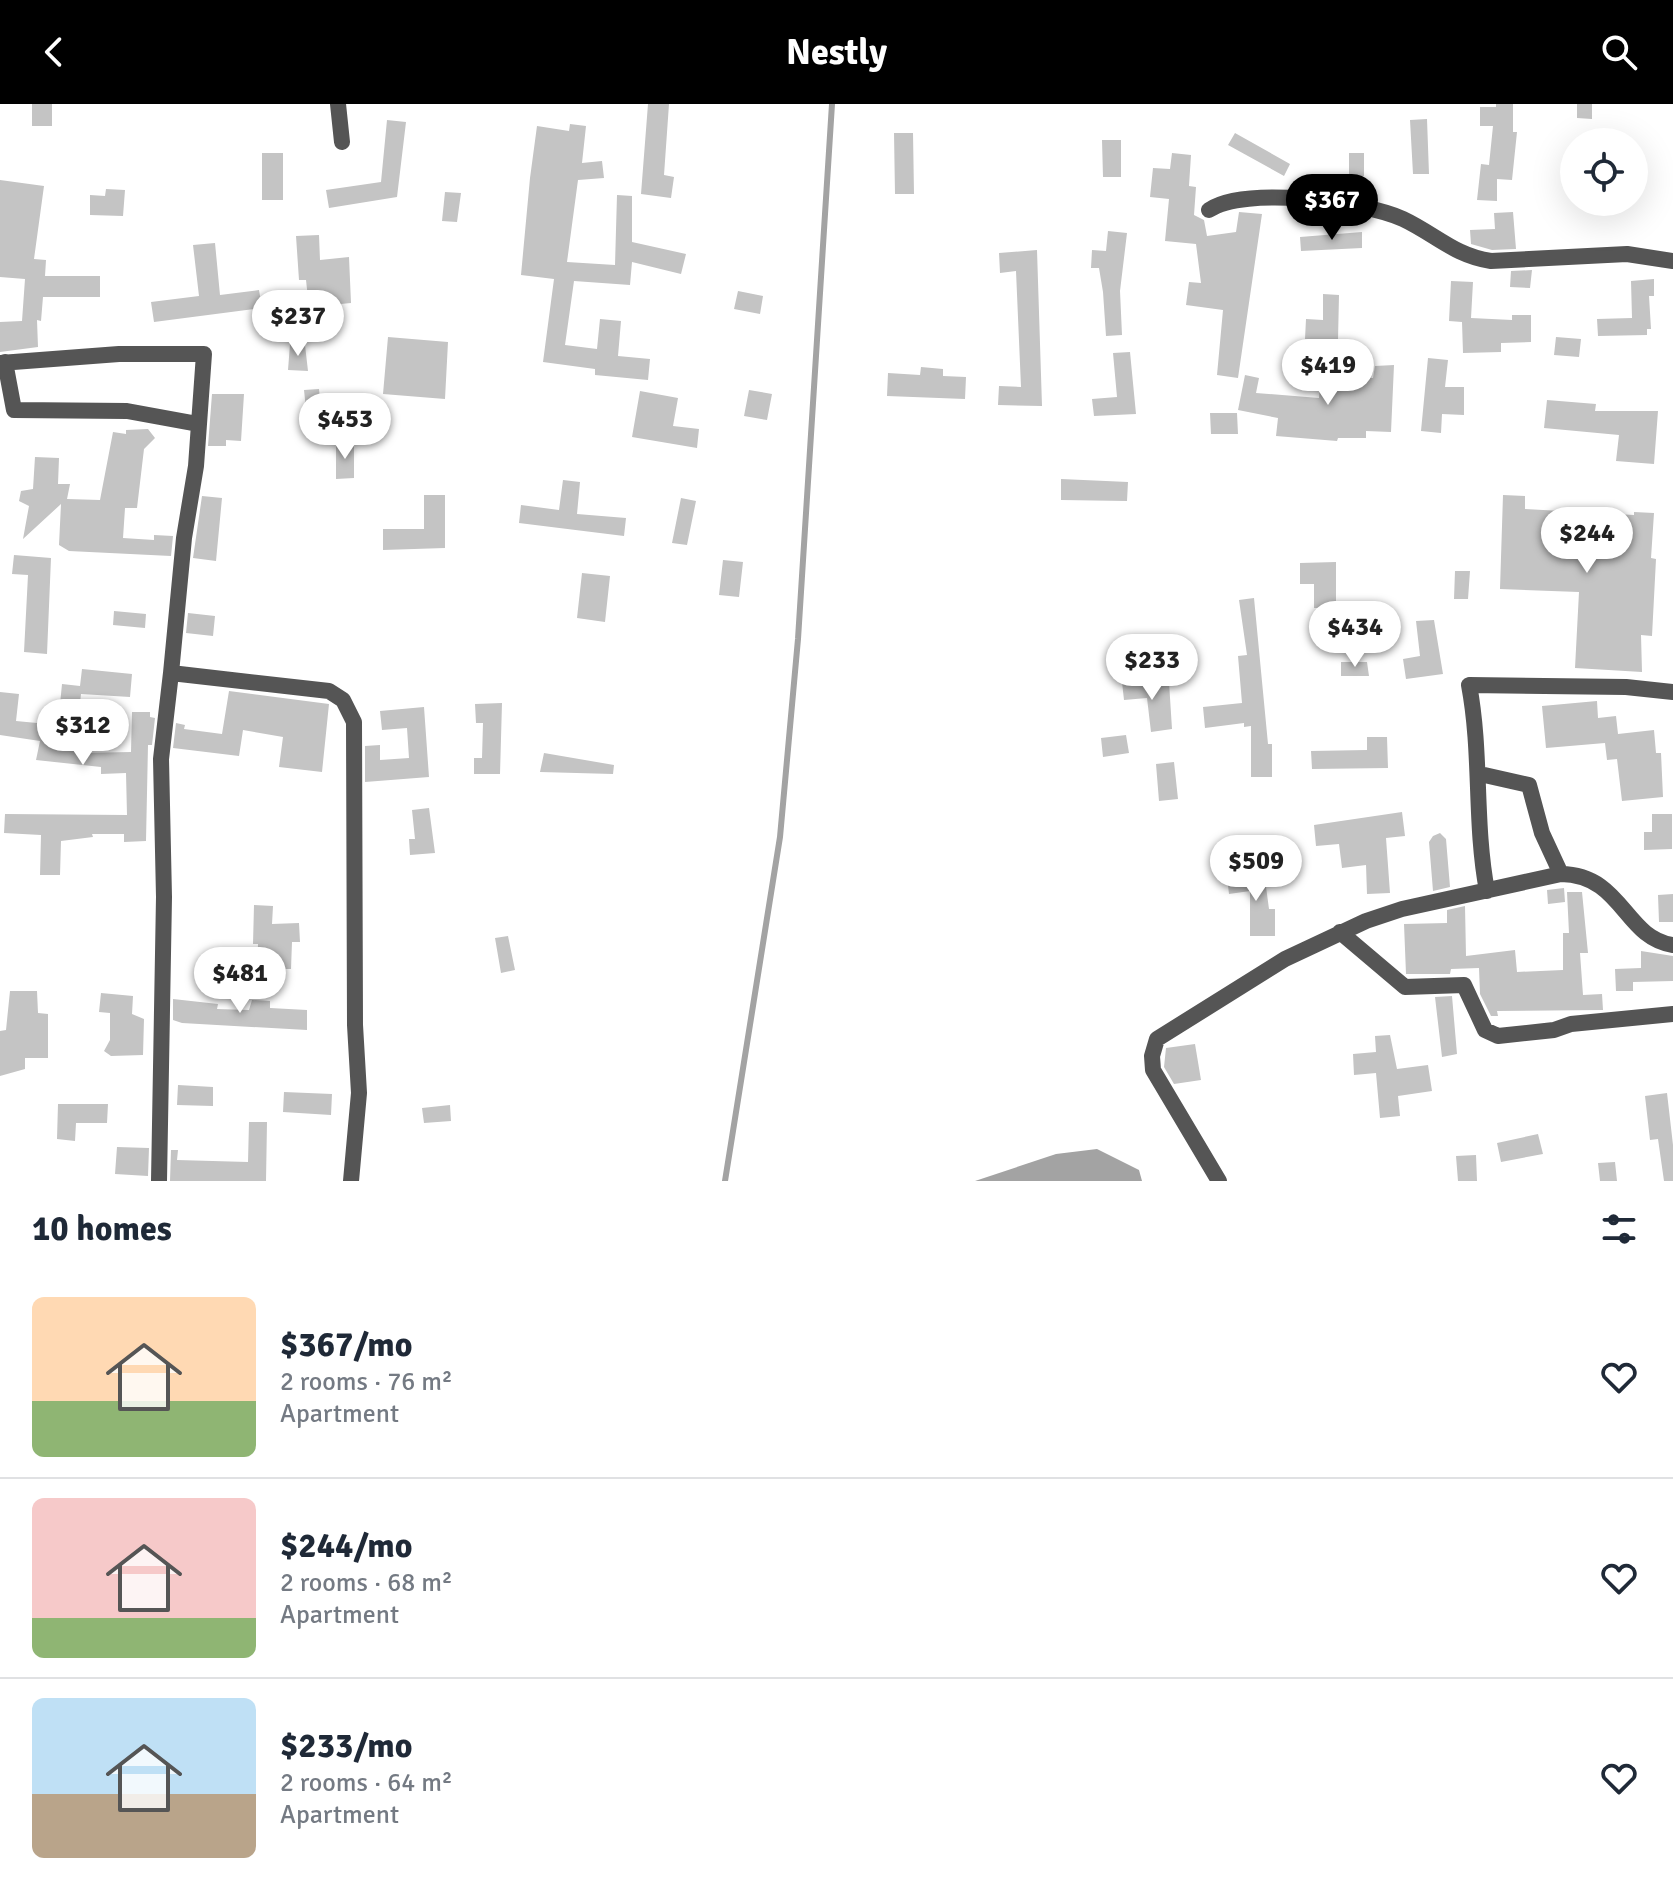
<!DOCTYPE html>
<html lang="en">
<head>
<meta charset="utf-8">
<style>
	body { margin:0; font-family:Signika,sans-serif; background:#f6f6f7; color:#1f2937; height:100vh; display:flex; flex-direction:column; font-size:30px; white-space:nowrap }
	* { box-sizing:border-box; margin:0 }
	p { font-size:26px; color:#747a83 }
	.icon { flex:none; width:44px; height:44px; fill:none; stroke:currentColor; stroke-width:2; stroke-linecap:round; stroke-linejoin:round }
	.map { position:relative; height:1077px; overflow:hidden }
	.side { display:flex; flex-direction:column; background:#fff; flex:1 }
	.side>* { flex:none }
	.controls { position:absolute; left:1560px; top:24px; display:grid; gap:16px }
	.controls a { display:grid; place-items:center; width:88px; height:88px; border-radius:50%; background:#fff; box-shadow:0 8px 32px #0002; font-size:40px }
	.price { position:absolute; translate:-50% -68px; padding:0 18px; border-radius:28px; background:#fff; color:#222; font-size:26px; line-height:52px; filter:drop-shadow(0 2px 4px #0008) }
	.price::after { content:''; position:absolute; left:50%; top:48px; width:24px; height:18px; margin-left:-12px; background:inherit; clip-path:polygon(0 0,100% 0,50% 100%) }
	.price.selected { background:#000; color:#fff }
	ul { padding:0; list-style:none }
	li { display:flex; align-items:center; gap:24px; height:200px; padding:0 32px }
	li+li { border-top:2px solid #e0e1e3 }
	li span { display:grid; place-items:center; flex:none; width:224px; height:160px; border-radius:12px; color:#555 }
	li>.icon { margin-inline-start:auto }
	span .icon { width:96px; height:96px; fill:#fffc; stroke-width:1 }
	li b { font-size:34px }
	h2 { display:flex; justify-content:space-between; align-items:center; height:96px; padding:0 32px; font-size:34px }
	header { display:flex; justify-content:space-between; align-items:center; height:104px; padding:0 32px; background:#000; color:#fff; font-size:36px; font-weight:700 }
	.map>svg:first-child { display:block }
	.water { fill:#a3a3a3 }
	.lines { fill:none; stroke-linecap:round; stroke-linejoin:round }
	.stream { stroke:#a3a3a3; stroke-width:6 }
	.building { fill:#c4c4c4 }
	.street { stroke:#555; stroke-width:16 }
</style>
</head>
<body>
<header><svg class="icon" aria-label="back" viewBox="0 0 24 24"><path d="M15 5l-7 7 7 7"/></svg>Nestly<svg class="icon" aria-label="search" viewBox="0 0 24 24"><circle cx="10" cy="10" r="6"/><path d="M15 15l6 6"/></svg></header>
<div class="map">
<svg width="1673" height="1077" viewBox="0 0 1673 1077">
	<rect width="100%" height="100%" fill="#fff"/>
	<!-- water -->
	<path class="water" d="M 1097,1045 L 1139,1066 L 1142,1077 L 975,1077 L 1056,1050 Z"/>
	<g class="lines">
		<!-- stream -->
		<path class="stream" d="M 725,1077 L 780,733 L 798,535 L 832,0"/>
	</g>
	<!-- building -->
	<path class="building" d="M 32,0 L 52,0 L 52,22 L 32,22 Z
		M 648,0 L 669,0 L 664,71 L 674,73 L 671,94 L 641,90 Z
		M 1496,0 L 1513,0 L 1513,28 L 1517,28 L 1512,76 L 1497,75 L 1497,97 L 1477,96 L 1481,60 L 1489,61 L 1493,22 L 1480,22 L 1480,3 L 1496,3 Z
		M 1577,0 L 1592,0 L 1592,15 L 1577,14 Z
		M 1427,15 L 1429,70 L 1413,70 L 1410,16 Z
		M 387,16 L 406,18 L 397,93 L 329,104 L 326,86 L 381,78 Z
		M 570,20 L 586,22 L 582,59 L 602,57 L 604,74 L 578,76 L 567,158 L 615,161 L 617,91 L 632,92 L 632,138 L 686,150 L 681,170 L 632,158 L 630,181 L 574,177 L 565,241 L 597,245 L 600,215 L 621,217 L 618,252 L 650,255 L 648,276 L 595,271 L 595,265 L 543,258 L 554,175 L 521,171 L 530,74 L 537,22 L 569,27 Z
		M 894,29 L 913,29 L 914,90 L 895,90 Z
		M 1235,29 L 1290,60 L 1284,72 L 1228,41 Z
		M 1102,36 L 1121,36 L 1121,73 L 1103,73 Z
		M 262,49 L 283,49 L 283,96 L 262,96 Z
		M 1172,49 L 1191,51 L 1189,82 L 1196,83 L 1194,111 L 1204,116 L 1207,132 L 1236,128 L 1239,108 L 1262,110 L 1238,274 L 1217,271 L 1223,206 L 1186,201 L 1189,178 L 1201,179 L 1196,140 L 1165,137 L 1169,95 L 1150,93 L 1153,64 L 1170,65 Z
		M 1349,49 L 1364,49 L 1364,72 L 1349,72 Z
		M 0,76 L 44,82 L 34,155 L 46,156 L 45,172 L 100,172 L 100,193 L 43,193 L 41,217 L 37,216 L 38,243 L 0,248 L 0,218 L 22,217 L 25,175 L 0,173 Z
		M 106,85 L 125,86 L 123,112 L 90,111 L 90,91 L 105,92 Z
		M 445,88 L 461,89 L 457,118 L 442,117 Z
		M 1513,108 L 1516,145 L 1492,146 L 1471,140 L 1470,126 L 1495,125 L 1494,109 Z
		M 1108,127 L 1127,129 L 1120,187 L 1122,231 L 1106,232 L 1103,188 L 1099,164 L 1091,164 L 1092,146 L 1106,147 Z
		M 1362,128 L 1362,144 L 1301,147 L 1300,133 Z
		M 319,131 L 320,156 L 349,153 L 351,199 L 309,203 L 306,176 L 299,176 L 296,132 Z
		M 215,139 L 220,191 L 259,186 L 262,204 L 154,218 L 151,198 L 199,192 L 193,141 Z
		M 1037,146 L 1042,302 L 998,301 L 999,282 L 1021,283 L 1016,167 L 1000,169 L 999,149 Z
		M 1532,166 L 1530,184 L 1510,183 L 1511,167 Z
		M 1654,175 L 1654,192 L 1649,192 L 1651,225 L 1647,225 L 1647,231 L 1598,232 L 1597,215 L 1632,214 L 1631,177 Z
		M 1451,177 L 1473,178 L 1471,214 L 1512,216 L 1512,211 L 1531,211 L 1531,238 L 1501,239 L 1501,248 L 1463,249 L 1462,218 L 1449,217 Z
		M 738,187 L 763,192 L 760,210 L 734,205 Z
		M 1323,190 L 1339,191 L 1338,236 L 1305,235 L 1306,215 L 1323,216 Z
		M 388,233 L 448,238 L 445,295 L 383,290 Z
		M 1556,233 L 1581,235 L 1579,253 L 1554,251 Z
		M 290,240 L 305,241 L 308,267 L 288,266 Z
		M 1130,248 L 1136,310 L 1094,312 L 1092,295 L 1117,293 L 1113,249 Z
		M 1428,254 L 1448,256 L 1445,283 L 1464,283 L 1464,311 L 1442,310 L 1441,329 L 1421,327 Z
		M 1394,261 L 1391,328 L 1366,327 L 1366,334 L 1338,334 L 1337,337 L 1276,332 L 1278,314 L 1238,306 L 1245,271 L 1259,274 L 1256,289 L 1319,294 L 1321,271 L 1373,274 L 1375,262 Z
		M 921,263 L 943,265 L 943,272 L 966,273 L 965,295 L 887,292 L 888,269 L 920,271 Z
		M 319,285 L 321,304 L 306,305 L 304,286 Z
		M 749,286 L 772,290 L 767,316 L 744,312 Z
		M 640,287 L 678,294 L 673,322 L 699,325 L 697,344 L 632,333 Z
		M 212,290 L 244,290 L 241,337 L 226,336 L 226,342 L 208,342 Z
		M 1547,296 L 1596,300 L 1595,307 L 1658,307 L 1654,360 L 1616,357 L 1619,331 L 1544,324 Z
		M 1210,309 L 1237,309 L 1238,330 L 1211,330 Z
		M 148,325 L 155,334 L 144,345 L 137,404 L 125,404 L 123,434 L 154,436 L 154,431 L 173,432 L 171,452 L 69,447 L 59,441 L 61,400 L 23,435 L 29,402 L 19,397 L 21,387 L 33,385 L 35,353 L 59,354 L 58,380 L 70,380 L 67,395 L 100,396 L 113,328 L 126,330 L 126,326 Z
		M 354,339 L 354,374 L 336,375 L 336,340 Z
		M 1061,375 L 1128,378 L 1127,397 L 1061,396 Z
		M 563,376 L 580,378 L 577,410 L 626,414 L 624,432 L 519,419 L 521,401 L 559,406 Z
		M 424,391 L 445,391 L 445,444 L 383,446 L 383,425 L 424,425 Z
		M 1503,391 L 1525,392 L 1525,405 L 1634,411 L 1634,408 L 1654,409 L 1651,454 L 1656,455 L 1652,532 L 1641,531 L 1642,568 L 1575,564 L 1579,488 L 1500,485 Z
		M 202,392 L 222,394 L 216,457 L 193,454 Z
		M 681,394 L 696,397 L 687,441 L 672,439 Z
		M 14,451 L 51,454 L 47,550 L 24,548 L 28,471 L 12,470 Z
		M 723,456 L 743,458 L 739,493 L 719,491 Z
		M 1336,458 L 1336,504 L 1314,504 L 1314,480 L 1300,480 L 1300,459 Z
		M 1455,467 L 1470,467 L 1468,495 L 1454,495 Z
		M 582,469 L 610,472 L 605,518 L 577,514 Z
		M 1254,494 L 1268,640 L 1272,640 L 1272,673 L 1251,673 L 1251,622 L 1244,623 L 1244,619 L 1205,624 L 1203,603 L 1242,599 L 1238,552 L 1247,551 L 1239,496 Z
		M 114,507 L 146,510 L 145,524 L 113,521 Z
		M 188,509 L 215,512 L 213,532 L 186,529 Z
		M 1434,516 L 1443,570 L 1406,575 L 1403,555 L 1420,552 L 1416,517 Z
		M 1341,558 L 1367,558 L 1369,572 L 1341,572 Z
		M 82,565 L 132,570 L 130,593 L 81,590 L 76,636 L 83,636 L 83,649 L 131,648 L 132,608 L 150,608 L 150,613 L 155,614 L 152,641 L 148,641 L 146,737 L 124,738 L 124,730 L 92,730 L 93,733 L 61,737 L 60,771 L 40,771 L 41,731 L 4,729 L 5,710 L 127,711 L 126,669 L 101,670 L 101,663 L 36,656 L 40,637 L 0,631 L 0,588 L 19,590 L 16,617 L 58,621 L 62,580 L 80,582 Z
		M 1149,575 L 1150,581 L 1169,578 L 1172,625 L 1151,628 L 1147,594 L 1124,596 L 1122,578 Z
		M 229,587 L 329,600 L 322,668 L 279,663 L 283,633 L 243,626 L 239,652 L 173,644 L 176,619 L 185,621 L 184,625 L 222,630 Z
		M 1597,597 L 1598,614 L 1616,612 L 1618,630 L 1654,626 L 1656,649 L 1661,649 L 1663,693 L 1622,697 L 1617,655 L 1607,656 L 1605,639 L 1546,644 L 1542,602 Z
		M 502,599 L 500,670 L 474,670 L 474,654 L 482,654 L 483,619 L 476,619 L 475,600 Z
		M 424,603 L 429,673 L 365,678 L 365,642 L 380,641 L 380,656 L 409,654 L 407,624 L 382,626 L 380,607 Z
		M 1126,631 L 1129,649 L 1103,653 L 1101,634 Z
		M 1367,633 L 1387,633 L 1388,664 L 1312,665 L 1311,647 L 1367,646 Z
		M 544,649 L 614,661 L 613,670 L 540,668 Z
		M 1174,658 L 1178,695 L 1159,697 L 1156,660 Z
		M 429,704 L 435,749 L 410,751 L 409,735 L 415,735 L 412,706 Z
		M 1402,708 L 1405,732 L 1386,734 L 1390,789 L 1367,790 L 1366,761 L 1342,764 L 1339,740 L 1316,742 L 1314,721 Z
		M 1652,710 L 1672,710 L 1672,745 L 1644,746 L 1644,728 L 1652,728 Z
		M 1440,729 L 1446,735 L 1450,783 L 1433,787 L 1429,738 L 1433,732 Z
		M 1264,768 L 1269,805 L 1275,805 L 1275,832 L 1250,832 L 1250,787 L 1229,790 L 1227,773 Z
		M 1564,784 L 1565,798 L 1548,800 L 1547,786 Z
		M 1567,788 L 1582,788 L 1588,849 L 1580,849 L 1583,891 L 1602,890 L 1603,906 L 1497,907 L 1498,912 L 1491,912 L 1480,890 L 1479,864 L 1451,865 L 1450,870 L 1406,870 L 1404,820 L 1447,819 L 1447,806 L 1465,802 L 1466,852 L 1515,846 L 1517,868 L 1563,866 L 1563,829 L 1569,829 Z
		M 1673,790 L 1673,818 L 1659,818 L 1658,791 Z
		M 254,801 L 273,802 L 272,820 L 299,819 L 300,838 L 292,838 L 291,865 L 257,865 L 258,840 L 253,840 Z
		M 508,832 L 515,866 L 501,869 L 495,834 Z
		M 1641,847 L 1673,852 L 1673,877 L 1633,878 L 1633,887 L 1616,887 L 1615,865 L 1641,864 Z
		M 10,887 L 37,887 L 38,909 L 48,910 L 48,954 L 25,954 L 25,965 L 0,972 L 0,927 L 6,926 Z
		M 101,889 L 133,892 L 132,910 L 144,915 L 143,951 L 111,952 L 104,947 L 110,936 L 110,909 L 99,908 Z
		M 1452,892 L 1457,950 L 1442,953 L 1435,893 Z
		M 173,895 L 218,900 L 217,905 L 249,906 L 252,896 L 270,897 L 270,904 L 307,906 L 307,926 L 182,919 L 173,916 Z
		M 1390,931 L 1397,965 L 1428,961 L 1432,987 L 1398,992 L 1400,1012 L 1380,1014 L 1376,969 L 1354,971 L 1353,950 L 1376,948 L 1375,932 Z
		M 1195,940 L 1201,976 L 1174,980 L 1164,963 L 1166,944 Z
		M 178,981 L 213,983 L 213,1002 L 177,1001 Z
		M 284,988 L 332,990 L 331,1011 L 283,1008 Z
		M 1667,989 L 1673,1041 L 1673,1077 L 1664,1077 L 1658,1035 L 1650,1036 L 1645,992 Z
		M 58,1000 L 108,1000 L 107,1019 L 76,1019 L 75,1037 L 57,1035 Z
		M 450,1001 L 451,1017 L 424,1019 L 422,1004 Z
		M 249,1018 L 267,1018 L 266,1077 L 170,1077 L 171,1046 L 178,1046 L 177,1056 L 248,1058 Z
		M 1538,1030 L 1543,1050 L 1501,1058 L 1497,1039 Z
		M 117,1043 L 149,1044 L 148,1072 L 115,1070 Z
		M 1476,1051 L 1477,1077 L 1458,1077 L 1456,1052 Z
		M 1615,1058 L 1617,1077 L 1600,1077 L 1598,1059 Z"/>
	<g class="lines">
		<!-- street -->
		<path class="street" d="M 338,0 L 342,38
			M 1209,106 C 1244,82 1364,97 1403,115 C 1435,130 1455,152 1491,157 L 1627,150 L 1673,157
			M 5,258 L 14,306 L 127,307 L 198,320
			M 0,259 L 119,250 L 204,250 L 196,362 L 184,434 L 171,569 L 329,587 L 343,596 L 354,618 L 355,921 L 359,989 L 351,1077
			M 1480,670 L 1529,681 L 1542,729 L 1561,770
			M 1487,787 C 1474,718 1482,650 1469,581 L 1626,583 L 1673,588
			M 1340,828 L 1405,883 L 1464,881 L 1485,926 L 1498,932 L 1554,926 L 1571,920 L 1673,910
			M 159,1077 L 164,793 L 161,655 L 171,569
			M 1219,1077 L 1153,966 L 1152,952 L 1157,935 L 1285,855 L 1366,817 L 1402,805 L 1561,770 C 1623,771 1624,834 1673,841"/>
	</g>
</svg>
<div class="controls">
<a><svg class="icon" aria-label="locate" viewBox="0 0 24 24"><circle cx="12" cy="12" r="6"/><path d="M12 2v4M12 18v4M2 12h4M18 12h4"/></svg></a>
</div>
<b class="price selected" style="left:1332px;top:138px">$367</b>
<b class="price" style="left:298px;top:254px">$237</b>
<b class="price" style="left:1328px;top:303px">$419</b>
<b class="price" style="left:345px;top:357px">$453</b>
<b class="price" style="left:1587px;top:471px">$244</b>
<b class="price" style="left:1355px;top:565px">$434</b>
<b class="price" style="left:1152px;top:598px">$233</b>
<b class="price" style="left:83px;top:663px">$312</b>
<b class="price" style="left:1256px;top:799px">$509</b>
<b class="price" style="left:240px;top:911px">$481</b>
</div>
<section class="side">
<h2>10 homes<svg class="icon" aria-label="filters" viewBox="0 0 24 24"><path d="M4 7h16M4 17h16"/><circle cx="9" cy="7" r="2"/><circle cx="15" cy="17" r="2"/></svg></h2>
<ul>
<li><span style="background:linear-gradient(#ffd9b3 65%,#8fb573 0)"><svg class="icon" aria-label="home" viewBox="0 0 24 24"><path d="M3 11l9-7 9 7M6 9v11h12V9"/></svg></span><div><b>$367/mo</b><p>2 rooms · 76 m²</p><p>Apartment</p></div><svg class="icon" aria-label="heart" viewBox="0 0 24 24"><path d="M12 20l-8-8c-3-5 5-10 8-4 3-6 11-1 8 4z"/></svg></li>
<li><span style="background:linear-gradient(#f6c9c9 75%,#8fb573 0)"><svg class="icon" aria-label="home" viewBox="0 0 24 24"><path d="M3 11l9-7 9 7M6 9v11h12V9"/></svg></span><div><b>$244/mo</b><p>2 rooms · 68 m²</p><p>Apartment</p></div><svg class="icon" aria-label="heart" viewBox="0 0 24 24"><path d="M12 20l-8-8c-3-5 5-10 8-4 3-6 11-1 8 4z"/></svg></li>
<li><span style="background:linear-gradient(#bfe0f5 60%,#b9a48a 0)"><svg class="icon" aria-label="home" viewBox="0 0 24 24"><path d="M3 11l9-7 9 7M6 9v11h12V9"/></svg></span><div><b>$233/mo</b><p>2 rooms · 64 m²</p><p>Apartment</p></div><svg class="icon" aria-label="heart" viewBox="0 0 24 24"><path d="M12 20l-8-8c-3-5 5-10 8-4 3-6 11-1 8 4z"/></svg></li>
</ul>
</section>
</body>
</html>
